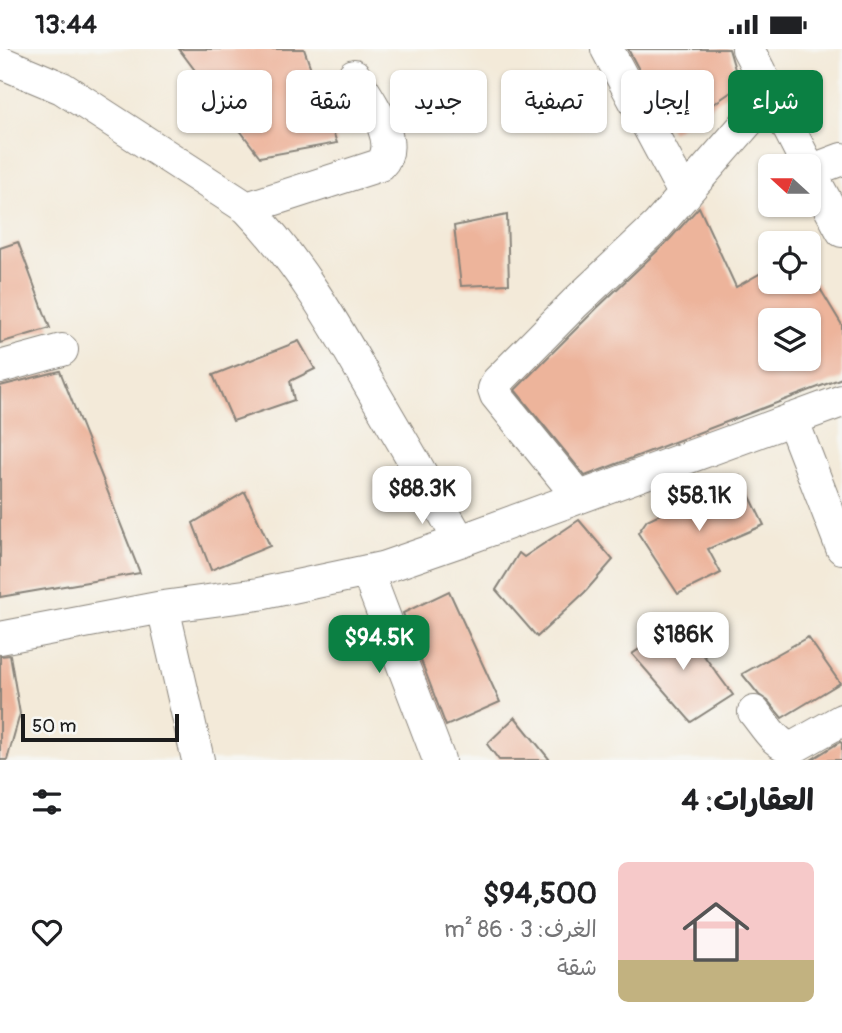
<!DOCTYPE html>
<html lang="ar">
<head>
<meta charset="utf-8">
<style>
	body { margin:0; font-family:Pangolin,"Playpen Sans Arabic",sans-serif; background:#f6f6f6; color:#202124; direction:rtl; height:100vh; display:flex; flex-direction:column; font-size:26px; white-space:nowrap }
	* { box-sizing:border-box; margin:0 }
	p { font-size:23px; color:#757577 }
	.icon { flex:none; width:38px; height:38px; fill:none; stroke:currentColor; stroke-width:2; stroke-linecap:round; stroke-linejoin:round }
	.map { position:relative; height:711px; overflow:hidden; direction:ltr }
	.drawer { display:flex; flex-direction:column; background:#fff; flex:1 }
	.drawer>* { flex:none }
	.guide { position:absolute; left:21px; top:21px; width:802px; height:63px; direction:rtl; display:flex; gap:14px }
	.needle { width:46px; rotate:291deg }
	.fabs { position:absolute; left:758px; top:105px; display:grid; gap:14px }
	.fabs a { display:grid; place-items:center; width:63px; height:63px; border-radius:10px; background:#fff; box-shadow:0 2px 5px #0004; font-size:35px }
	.scale { position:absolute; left:21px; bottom:18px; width:158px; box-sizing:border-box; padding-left:7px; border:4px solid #1c1c1c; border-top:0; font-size:19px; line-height:24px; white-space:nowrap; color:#1c1c1c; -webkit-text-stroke:5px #f6f6f2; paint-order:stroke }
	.price { position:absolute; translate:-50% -60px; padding:0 16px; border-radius:14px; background:#fff; color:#222; font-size:23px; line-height:46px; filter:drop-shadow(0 2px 4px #0008) }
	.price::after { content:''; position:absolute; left:50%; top:42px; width:21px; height:16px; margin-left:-10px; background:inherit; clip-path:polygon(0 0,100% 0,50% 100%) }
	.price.current { background:#0b8043; color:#fff }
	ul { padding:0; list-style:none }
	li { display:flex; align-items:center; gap:21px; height:175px; padding:0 28px }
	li+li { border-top:2px solid #e0e0e0 }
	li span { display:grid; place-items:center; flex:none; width:196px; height:140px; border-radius:10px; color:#555 }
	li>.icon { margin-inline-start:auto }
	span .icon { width:84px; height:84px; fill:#fffc; stroke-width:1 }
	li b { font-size:30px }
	h2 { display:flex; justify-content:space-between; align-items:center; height:84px; padding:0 28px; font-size:30px }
	.tag { padding:0 24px; border-radius:10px; background:#fff; box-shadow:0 2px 5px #0004; font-size:24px; line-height:63px }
	.tag.current { background:#0b8043; color:#fff }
	.status { display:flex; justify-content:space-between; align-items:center; height:49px; padding:0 35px; background:#fff; direction:ltr }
	.status svg { height:19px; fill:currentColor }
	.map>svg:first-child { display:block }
	.building { fill:#edb49b; fill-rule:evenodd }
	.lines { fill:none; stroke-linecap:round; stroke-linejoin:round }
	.minor-casing { stroke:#88837a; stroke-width:34 }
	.minor { stroke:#fff; stroke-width:32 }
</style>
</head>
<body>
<div class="status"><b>13:44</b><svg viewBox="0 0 49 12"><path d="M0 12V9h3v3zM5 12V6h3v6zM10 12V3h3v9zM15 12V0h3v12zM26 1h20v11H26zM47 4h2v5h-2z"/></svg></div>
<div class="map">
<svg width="842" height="711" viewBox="0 0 842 711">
	<rect width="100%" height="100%" fill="#f6f6f2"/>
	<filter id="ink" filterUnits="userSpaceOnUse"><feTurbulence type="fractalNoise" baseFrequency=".0143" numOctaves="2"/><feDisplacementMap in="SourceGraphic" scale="14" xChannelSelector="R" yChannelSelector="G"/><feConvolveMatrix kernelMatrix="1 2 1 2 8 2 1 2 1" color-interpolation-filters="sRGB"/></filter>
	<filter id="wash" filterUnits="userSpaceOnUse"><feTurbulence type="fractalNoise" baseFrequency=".00686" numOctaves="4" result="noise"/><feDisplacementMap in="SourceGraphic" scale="28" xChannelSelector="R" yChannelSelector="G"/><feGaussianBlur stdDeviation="1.57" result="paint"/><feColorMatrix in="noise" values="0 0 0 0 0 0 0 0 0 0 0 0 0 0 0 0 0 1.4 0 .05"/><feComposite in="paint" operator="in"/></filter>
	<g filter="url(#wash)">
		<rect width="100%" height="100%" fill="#f3ead9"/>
		<g id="blocks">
			<!-- building -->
			<path class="building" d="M 179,0 L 304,0 L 337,94 L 260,108 Z
				M 628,0 L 729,0 L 740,37 L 672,83 Z
				M 699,158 L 736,238 L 770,219 L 770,233 L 816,233 L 842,276 L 842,329 L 585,427 L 515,341 L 597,259 L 670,190 ZM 770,271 L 808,271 L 808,310 L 770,310 Z
				M 507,166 L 509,235 L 461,237 L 454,177 Z
				M 18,193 L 50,279 L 0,294 L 0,199 Z
				M 299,292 L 315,320 L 290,332 L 294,351 L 233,372 L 213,326 Z
				M 60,322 L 140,524 L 0,548 L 0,337 Z
				M 740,427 L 764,476 L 708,500 L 721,524 L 678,545 L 638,484 L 647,471 Z
				M 245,443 L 270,497 L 211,521 L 193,474 Z
				M 579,471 L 613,511 L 585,543 L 537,588 L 496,541 L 519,504 L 524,508 Z
				M 449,542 L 500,653 L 446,677 L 403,564 Z
				M 679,573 L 733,646 L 691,673 L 632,605 Z
				M 808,588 L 840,634 L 782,669 L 768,652 L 759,646 L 742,625 Z
				M 10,606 L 20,665 L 7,711 L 0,711 L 0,607 Z
				M 515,668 L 550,711 L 499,711 L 487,695 Z
				M 840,693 L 842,694 L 842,711 L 811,711 Z"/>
		</g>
	</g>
	<g filter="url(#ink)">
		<use href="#blocks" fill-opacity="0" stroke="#88837a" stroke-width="2"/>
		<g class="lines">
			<!-- minor casing -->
			<g class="minor-casing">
				<path id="minor" d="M 607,0 L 685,146
					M 748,0 L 808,117
					M 0,13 L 62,39 L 247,159 C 299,212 337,279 374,344 C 403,393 432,443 460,492
					M 808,119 L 842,182
					M 810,122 L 842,110
					M 247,159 L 380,116 C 403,93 367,49 354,26
					M 0,318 L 62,301
					M 792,370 L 842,499
					M 578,447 L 496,346 L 494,340 L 497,333 L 575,254 L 657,177 L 771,46
					M 367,522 L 439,711
					M 163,558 L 198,711
					M 0,589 L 163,558 L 259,545 L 382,519 L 460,492 L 842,352
					M 754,663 C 764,675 777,699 794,698 L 842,671"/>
			</g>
			<!-- minor -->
			<use href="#minor" class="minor"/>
		</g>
	</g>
</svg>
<div class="fabs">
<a><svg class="needle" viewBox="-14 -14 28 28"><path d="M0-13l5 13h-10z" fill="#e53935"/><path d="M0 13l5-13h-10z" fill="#757577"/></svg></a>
<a><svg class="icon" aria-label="locate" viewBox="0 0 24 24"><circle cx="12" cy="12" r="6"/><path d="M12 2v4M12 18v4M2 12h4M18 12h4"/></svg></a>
<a><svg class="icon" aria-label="layers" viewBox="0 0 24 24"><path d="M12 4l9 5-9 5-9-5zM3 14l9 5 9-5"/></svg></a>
</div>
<div class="scale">50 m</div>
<b class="price" style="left:422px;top:477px">$88.3K</b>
<b class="price" style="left:699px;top:484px">$58.1K</b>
<b class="price" style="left:683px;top:623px">$186K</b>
<b class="price current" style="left:379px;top:626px">$94.5K</b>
<div class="guide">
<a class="tag current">شراء</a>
<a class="tag">إيجار</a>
<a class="tag">تصفية</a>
<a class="tag">جديد</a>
<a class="tag">شقة</a>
<a class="tag">منزل</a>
</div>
</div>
<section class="drawer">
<h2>العقارات: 4<svg class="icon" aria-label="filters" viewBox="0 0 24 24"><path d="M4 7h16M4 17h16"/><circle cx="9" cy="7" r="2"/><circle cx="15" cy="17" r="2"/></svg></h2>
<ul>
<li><span style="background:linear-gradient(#f6c9c9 70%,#c2b280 0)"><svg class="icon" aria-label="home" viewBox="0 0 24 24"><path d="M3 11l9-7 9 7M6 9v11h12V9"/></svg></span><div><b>$94,500</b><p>الغرف: 3 · 86 m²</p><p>شقة</p></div><svg class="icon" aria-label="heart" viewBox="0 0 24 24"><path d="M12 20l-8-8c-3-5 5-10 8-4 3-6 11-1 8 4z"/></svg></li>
</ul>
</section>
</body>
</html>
